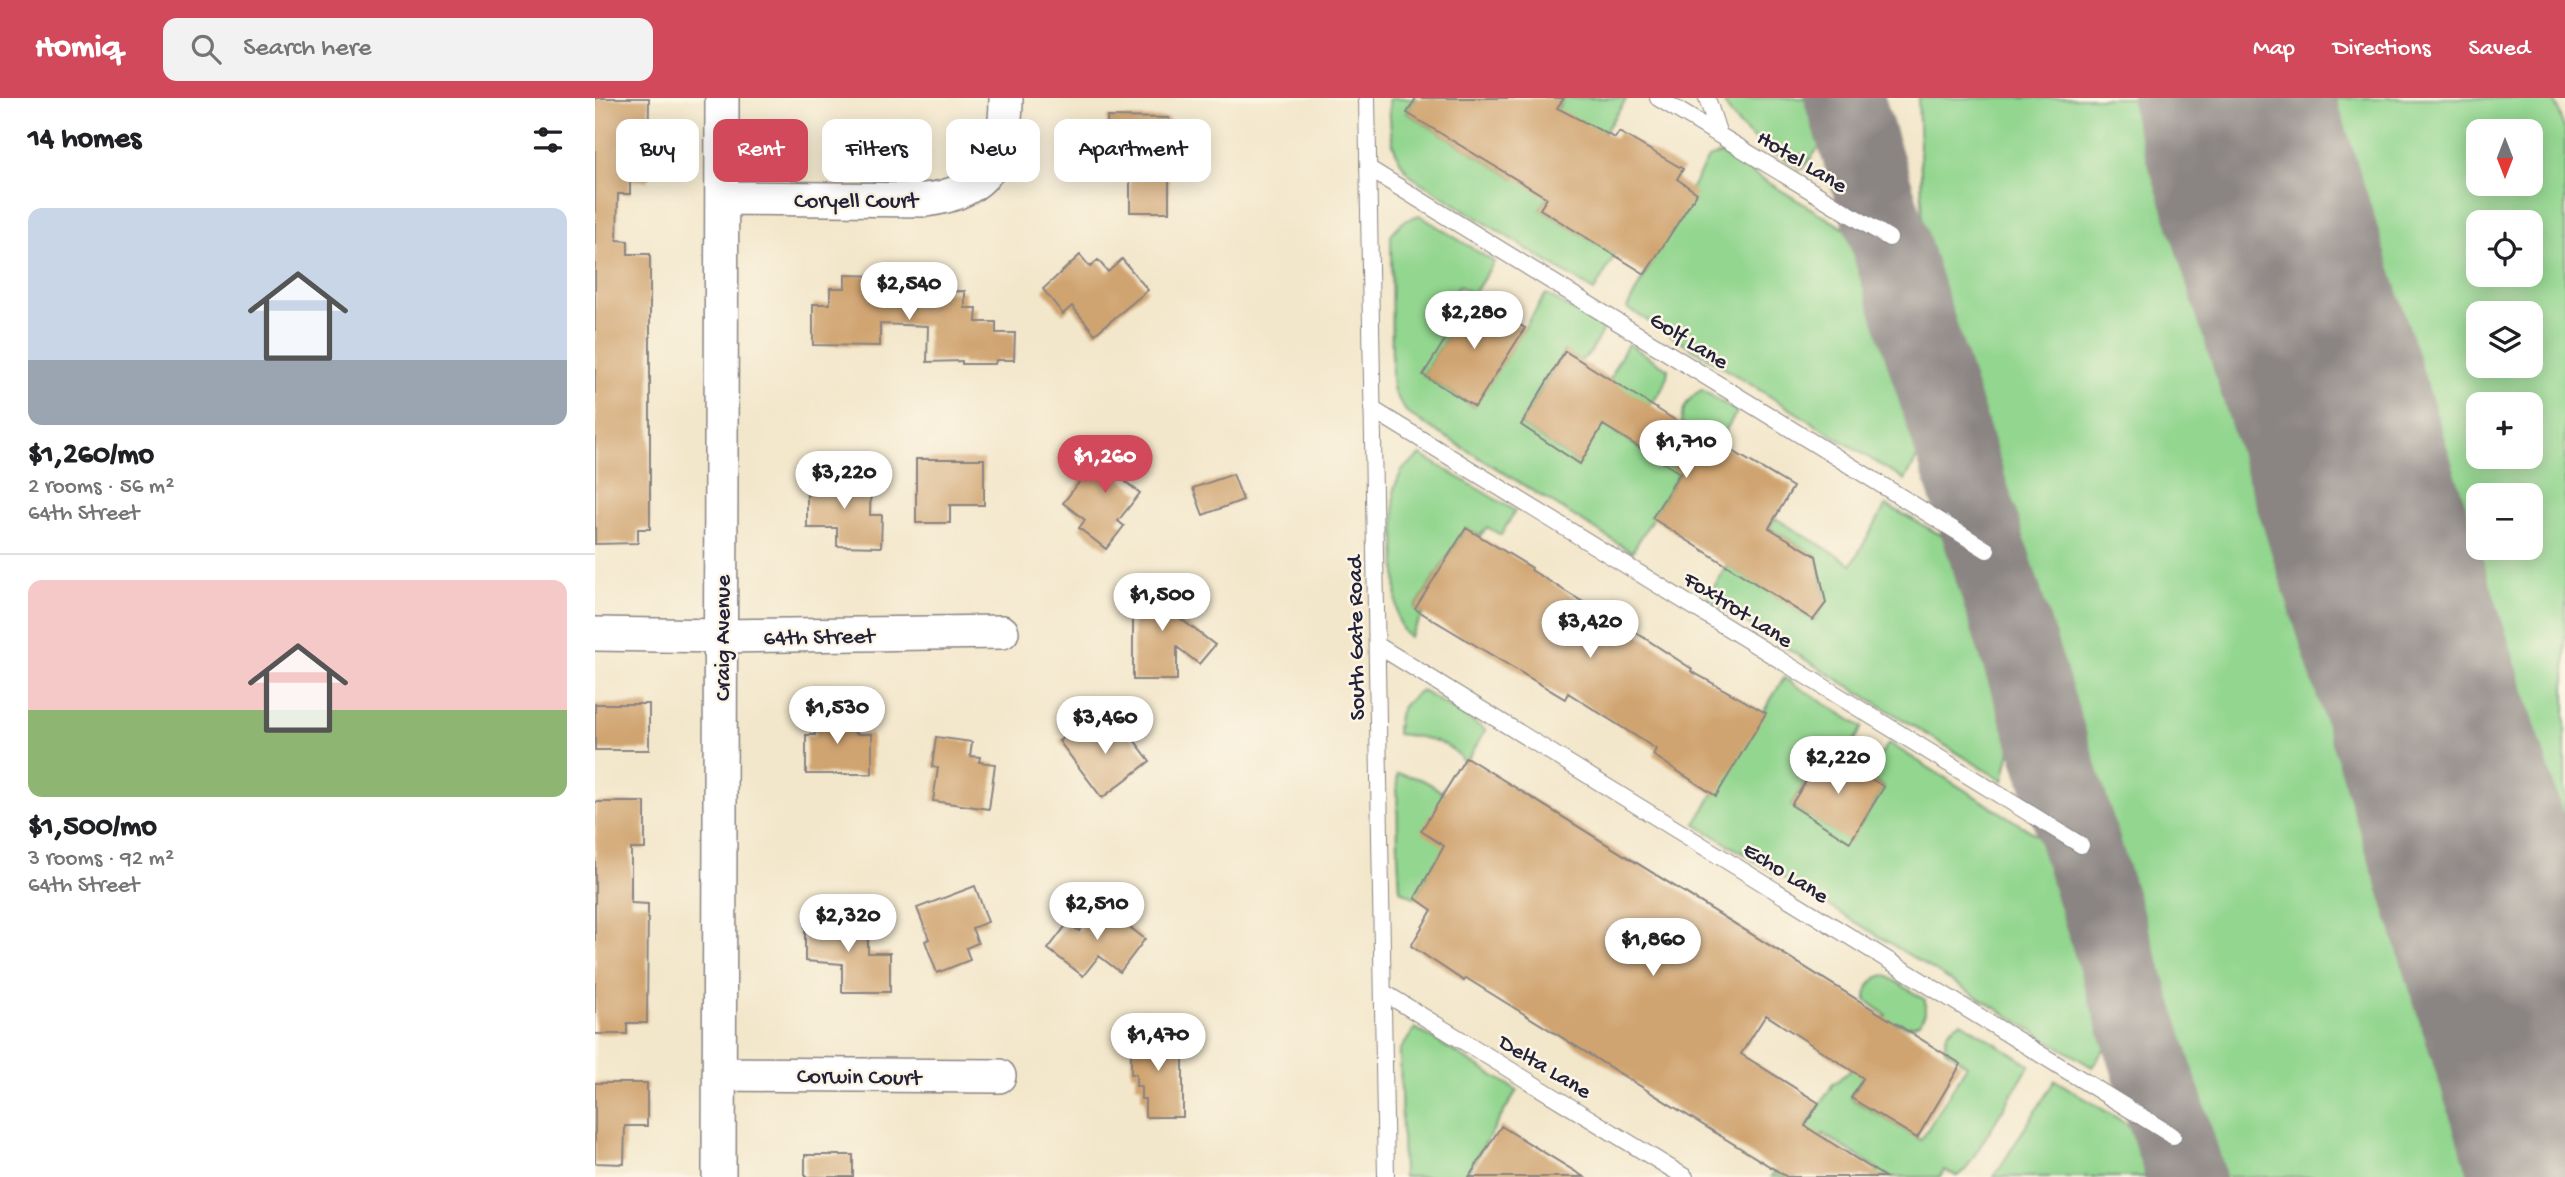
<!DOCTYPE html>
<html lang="en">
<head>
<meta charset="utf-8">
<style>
	body { margin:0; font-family:"Gochi Hand",sans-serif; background:#f2f2f2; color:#202124; height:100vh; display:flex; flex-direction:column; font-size:26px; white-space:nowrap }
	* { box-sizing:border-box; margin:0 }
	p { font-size:23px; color:#757577 }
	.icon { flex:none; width:38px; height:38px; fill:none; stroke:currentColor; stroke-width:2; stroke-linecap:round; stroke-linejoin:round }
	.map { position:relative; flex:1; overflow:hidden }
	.details { display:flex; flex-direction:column; background:#fff; width:595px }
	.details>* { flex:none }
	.banner { position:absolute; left:21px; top:21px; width:665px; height:63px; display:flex; gap:14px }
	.needle { width:46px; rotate:180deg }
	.tools { position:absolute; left:1871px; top:21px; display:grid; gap:14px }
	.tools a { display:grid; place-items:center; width:77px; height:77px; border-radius:14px; background:#fff; box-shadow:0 4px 18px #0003; font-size:35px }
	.price { position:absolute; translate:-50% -60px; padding:0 16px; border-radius:24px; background:#fff; color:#222; font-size:23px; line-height:46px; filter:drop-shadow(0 2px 4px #0008) }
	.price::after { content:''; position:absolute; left:50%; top:42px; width:21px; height:16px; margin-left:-10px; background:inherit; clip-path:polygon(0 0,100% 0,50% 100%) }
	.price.selected { background:#d1495b; color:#fff }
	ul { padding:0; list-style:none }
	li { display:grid; align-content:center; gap:14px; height:371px; padding:0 28px }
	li+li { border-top:2px solid #e0e0e0 }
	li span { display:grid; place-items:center; height:217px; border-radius:14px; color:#555 }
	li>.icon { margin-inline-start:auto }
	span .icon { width:126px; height:126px; fill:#fffc; stroke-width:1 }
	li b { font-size:30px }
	h2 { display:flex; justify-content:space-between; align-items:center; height:84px; padding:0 28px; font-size:30px }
	.tag { padding:0 24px; border-radius:14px; background:#fff; box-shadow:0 4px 18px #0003; font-size:24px; line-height:63px }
	.tag.selected { background:#d1495b; color:#fff }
	header { display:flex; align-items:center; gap:42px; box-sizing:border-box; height:98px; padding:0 35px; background:#d1495b; color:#fff }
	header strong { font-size:33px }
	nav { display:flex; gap:38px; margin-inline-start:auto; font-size:24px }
	.search { width:490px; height:63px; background:#f2f2f2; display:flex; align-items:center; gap:18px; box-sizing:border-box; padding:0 24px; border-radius:14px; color:#757577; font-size:26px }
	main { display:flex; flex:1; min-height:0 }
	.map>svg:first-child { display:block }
	.green { fill:#92d68f; stroke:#5a7c65; stroke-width:2; fill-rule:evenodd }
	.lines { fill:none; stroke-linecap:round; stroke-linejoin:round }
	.taxiway { stroke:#8a8483; stroke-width:79 }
	.runway { stroke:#8a8483; stroke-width:200 }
	.building { fill:#d0a471 }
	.service-casing { stroke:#8a8483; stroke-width:18 }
	.minor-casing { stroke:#8a8483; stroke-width:36 }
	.service { stroke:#fff; stroke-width:16 }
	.minor { stroke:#fff; stroke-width:33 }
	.labels { text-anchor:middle; stroke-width:5; stroke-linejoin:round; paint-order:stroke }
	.street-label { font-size:23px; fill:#22223b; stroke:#fcf5e5 }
</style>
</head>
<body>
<header>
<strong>Homiq</strong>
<div class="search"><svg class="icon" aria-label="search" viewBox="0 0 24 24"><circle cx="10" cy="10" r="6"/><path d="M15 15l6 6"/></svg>Search here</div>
<nav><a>Map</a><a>Directions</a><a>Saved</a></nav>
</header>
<main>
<section class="details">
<h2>14 homes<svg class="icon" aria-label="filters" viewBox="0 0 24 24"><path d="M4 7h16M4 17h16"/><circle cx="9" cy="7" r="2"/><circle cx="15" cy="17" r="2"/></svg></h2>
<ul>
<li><span style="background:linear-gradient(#c9d6e8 70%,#9aa5b1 0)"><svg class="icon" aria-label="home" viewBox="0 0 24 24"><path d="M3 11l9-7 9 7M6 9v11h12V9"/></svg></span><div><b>$1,260/mo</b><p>2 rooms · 56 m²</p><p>64th Street</p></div></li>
<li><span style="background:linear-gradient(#f6c9c9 60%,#8fb573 0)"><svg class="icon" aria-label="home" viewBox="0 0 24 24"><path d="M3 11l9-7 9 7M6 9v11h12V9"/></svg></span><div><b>$1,500/mo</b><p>3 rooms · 92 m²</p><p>64th Street</p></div></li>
</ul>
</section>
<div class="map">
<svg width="1970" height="1079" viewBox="0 0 1970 1079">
	<rect width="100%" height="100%" fill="#fcf5e5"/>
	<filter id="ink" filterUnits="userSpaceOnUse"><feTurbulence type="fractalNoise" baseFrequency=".0143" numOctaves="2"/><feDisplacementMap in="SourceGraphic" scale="14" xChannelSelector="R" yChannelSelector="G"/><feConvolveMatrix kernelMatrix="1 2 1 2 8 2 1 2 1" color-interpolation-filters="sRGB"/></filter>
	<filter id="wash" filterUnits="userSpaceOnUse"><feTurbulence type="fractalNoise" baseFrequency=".00686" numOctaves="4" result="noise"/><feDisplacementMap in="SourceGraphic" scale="28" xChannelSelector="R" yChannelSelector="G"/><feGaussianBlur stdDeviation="1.57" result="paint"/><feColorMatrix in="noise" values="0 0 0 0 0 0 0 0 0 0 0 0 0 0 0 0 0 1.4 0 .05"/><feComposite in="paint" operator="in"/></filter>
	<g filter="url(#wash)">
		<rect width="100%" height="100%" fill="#f3e7cb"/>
		<!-- green -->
		<path class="green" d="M 794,0 L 821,0 L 812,15 L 919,80 L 969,0 L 1032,0 L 1009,35 L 996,29 L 945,111 L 1020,157 L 999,193 L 817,79 C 793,53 796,33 794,0 Z
			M 1127,0 L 1212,0 L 1227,46 L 1207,71 C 1176,52 1142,36 1127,0 Z
			M 1323,0 L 1564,0 L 1905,1079 L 1629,1079 L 1328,128 Z
			M 1707,0 L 1959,0 L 1970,34 L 1970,824 ZM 1883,33 L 1936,33 L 1936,86 L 1883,86 ZM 1883,124 L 1936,124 L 1936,177 L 1883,177 ZM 1883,215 L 1936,215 L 1936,268 L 1883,268 ZM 1883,306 L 1936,306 L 1936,359 L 1883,359 ZM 1883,397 L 1936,397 L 1936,450 L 1883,450 Z
			M 1126,56 L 1253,133 L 1325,355 L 1310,382 L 1032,210 L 1113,60 Z
			M 824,117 L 899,164 L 878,197 L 864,188 L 853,205 L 867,215 L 828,277 L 879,309 L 951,196 L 1008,231 L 995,255 L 985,263 L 969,253 L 926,327 L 984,365 L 1019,271 L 1033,246 L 1073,271 C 1072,300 1041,317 1020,334 L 1073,368 L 1096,333 L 1086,325 C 1087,310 1093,299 1107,292 L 1142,314 L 1123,344 L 1108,336 L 1037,454 L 812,315 L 799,294 L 797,282 L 796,138 C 803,125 811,122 824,117 Z
			M 826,357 L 920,413 L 906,437 L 892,429 L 885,438 L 871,430 L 820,510 L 828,516 L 814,539 L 808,533 L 802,518 L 799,391 L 807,372 Z
			M 1291,407 L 1355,442 L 1417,644 L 1408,683 L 1112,501 L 1132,467 L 1219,522 L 1231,505 L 1221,458 L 1174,430 L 1180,420 L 1257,466 Z
			M 1189,580 L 1267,629 L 1254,653 L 1242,659 L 1230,652 L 1196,707 L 1255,743 L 1289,689 L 1280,682 L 1280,664 L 1294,645 L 1448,741 L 1513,946 L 1497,969 L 1100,726 Z
			M 826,592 L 891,632 L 873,661 L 868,663 C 854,641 826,639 802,636 C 802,611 807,607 826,592 Z
			M 802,676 C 821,678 834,683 849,696 L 850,748 L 820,800 L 805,792 L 803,759 Z
			M 1290,877 L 1330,902 L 1330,915 L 1325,925 L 1312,929 L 1302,924 L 1255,1000 L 1326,1042 L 1372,967 L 1350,951 C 1349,936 1353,931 1366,924 L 1435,967 L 1371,1071 L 1362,1078 L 1349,1072 L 1345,1079 L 1278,1079 L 1283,1071 L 1228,1036 L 1201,1079 L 1176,1079 L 1179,1074 L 1182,1075 L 1238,986 L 1256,972 L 1291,917 L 1271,902 C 1271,888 1277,880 1290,877 Z
			M 820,930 L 922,992 L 870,1079 L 808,1079 L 805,953 Z
			M 1460,982 L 1538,1030 L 1554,1079 L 1399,1079 Z"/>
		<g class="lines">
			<!-- taxiway -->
			<path class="taxiway" d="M 1249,0 L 1591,1079"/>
			<!-- runway -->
			<path class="runway" d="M 1637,0 L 1970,1052"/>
		</g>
		<g id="blocks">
			<!-- building -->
			<path class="building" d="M 0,0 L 54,0 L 53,83 L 35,83 L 35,96 L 23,96 L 22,142 L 33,143 L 33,156 L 55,156 L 55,431 L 43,431 L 43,445 L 0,446 Z
				M 821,0 L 969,0 L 962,10 L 1020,40 L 1024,34 L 1088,71 L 1082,81 L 1102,95 L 1050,176 L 945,111 L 952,100 L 812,15 Z
				M 512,19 L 574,20 L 574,35 L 590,35 L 589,61 L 574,61 L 574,114 L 535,114 L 535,61 L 513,61 Z
				M 485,157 L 495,169 L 503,162 L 513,174 L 527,161 L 553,192 L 500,236 L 477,208 L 468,216 L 448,191 Z
				M 250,177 L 289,178 L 289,196 L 370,193 L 370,210 L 382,210 L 381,224 L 401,224 L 401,235 L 420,235 L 419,262 L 401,262 L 400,266 L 367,266 L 367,263 L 332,264 L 333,228 L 285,226 L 285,248 L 218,247 L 218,206 L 235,206 L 235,190 L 250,190 Z
				M 878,197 L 930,230 L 880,309 L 828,277 Z
				M 970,253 L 1107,339 L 1109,336 L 1198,389 L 1174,430 L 1221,458 L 1231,505 L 1218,522 L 1057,420 L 1085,375 L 1008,327 L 985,366 L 926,327 Z
				M 518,341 L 543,360 L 527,381 L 545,395 L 523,423 L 529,428 L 511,451 L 484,430 L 490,422 L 468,405 Z
				M 321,361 L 389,361 L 389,407 L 355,407 L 355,425 L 321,425 Z
				M 638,376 L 648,402 L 608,417 L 598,390 Z
				M 212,382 L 276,382 L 275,417 L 287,417 L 286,449 L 242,448 L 242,430 L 212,430 Z
				M 871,430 L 937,470 L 936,472 L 1027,528 L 1028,526 L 1097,571 L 1096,573 L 1171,615 L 1121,698 L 1058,657 L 1061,651 L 973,595 L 970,601 L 820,511 Z
				M 538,484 L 582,484 L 582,518 L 620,547 L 604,566 L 582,549 L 582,582 L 538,582 Z
				M 0,606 L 54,606 L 54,652 L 0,652 Z
				M 220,609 L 252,609 L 252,633 L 260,633 L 260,636 L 277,636 L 277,676 L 211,676 L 211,637 L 220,637 Z
				M 489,624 L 500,637 L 507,632 L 510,637 L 526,625 L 555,663 L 507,700 L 464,643 Z
				M 341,639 L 377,644 L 375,658 L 385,659 L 384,664 L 400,666 L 394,711 L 338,703 L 343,670 L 337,669 Z
				M 1231,652 L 1289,689 L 1255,744 L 1196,707 Z
				M 871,659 L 1366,966 L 1322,1040 L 1256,1000 L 1268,980 L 1171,917 L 1146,956 L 1224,1005 L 1210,1028 L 1290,1079 L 1192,1079 L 871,880 L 869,883 L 816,848 L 837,812 L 820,800 L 849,748 L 826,733 Z
				M 0,704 L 50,704 L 50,751 L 36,751 L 36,805 L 53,806 L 52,925 L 32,925 L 32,936 L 0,936 Z
				M 380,788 L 393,824 L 377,830 L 383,845 L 371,850 L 375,862 L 342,875 L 330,843 L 334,841 L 322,810 Z
				M 505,806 L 550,841 L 525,874 L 504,858 L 488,878 L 453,851 L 473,825 L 484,833 Z
				M 210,821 L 273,823 L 273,855 L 295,855 L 295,894 L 247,894 L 247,866 L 210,863 Z
				M 536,933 L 572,933 L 572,946 L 588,946 L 588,1019 L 550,1019 L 550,1001 L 546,1001 L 546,988 L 541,988 L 541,976 L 536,976 Z
				M 0,985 L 52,985 L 52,1028 L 30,1028 L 29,1066 L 0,1065 Z
				M 906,1028 L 989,1079 L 874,1079 Z
				M 210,1057 L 258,1057 L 258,1079 L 210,1079 Z"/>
		</g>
	</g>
	<g filter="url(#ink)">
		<use href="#blocks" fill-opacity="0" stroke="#8a8483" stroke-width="2"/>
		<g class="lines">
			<!-- service casing -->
			<g class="service-casing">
				<path id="service" d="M 772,0 L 791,1079
					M 1063,0 L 1294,140
					M 1112,0 L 1124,37
					M 773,70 L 1392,452
					M 777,311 L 1486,747
					M 782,547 L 1578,1038
					M 788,894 L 1090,1079"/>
			</g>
			<!-- minor casing -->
			<g class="minor-casing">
				<path id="minor" d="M 127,100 L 330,102 C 393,95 411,59 411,0
					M 0,536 L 126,538 L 407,534
					M 124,976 L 404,978
					M 124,1079 L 127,0"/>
			</g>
			<!-- service -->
			<use href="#service" class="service"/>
			<!-- minor -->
			<use href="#minor" class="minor"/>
		</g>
	</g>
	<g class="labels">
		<!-- street labels -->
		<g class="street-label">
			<text transform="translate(1208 62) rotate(31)" y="8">Hotel Lane</text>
			<text x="261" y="109">Coryell Court</text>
			<text transform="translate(1095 241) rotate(32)" y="8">Golf Lane</text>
			<text transform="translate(1144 510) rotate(32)" y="8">Foxtrot Lane</text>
			<text transform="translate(224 537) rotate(-1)" y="8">64th Street</text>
			<text transform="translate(126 540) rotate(-90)" y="8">Craig Avenue</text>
			<text transform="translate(759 540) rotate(-91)" y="8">South Gate Road</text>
			<text transform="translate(1192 773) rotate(32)" y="8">Echo Lane</text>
			<text transform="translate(951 967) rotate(31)" y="8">Delta Lane</text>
			<text transform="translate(264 977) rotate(1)" y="8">Corwin Court</text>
		</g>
	</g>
</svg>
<div class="tools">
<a><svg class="needle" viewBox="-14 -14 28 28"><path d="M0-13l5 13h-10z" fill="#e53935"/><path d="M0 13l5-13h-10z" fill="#757577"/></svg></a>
<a><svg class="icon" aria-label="locate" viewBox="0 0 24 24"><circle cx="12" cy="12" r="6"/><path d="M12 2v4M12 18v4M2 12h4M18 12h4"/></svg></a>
<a><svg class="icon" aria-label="layers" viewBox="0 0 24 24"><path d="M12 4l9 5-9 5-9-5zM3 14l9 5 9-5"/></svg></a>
<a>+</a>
<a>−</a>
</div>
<b class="price" style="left:314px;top:224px">$2,540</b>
<b class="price" style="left:879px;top:253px">$2,280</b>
<b class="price" style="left:1091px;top:382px">$1,710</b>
<b class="price selected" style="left:510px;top:397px">$1,260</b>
<b class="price" style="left:249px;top:413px">$3,220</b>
<b class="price" style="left:567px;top:535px">$1,500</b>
<b class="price" style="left:995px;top:562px">$3,420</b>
<b class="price" style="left:242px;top:648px">$1,530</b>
<b class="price" style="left:510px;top:658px">$3,460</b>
<b class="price" style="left:1243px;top:698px">$2,220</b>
<b class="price" style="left:502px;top:844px">$2,510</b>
<b class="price" style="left:253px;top:856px">$2,320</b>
<b class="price" style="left:1058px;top:880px">$1,860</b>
<b class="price" style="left:563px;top:975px">$1,470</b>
<div class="banner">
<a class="tag">Buy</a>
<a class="tag selected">Rent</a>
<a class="tag">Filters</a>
<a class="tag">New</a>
<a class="tag">Apartment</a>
</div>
</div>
</main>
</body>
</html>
